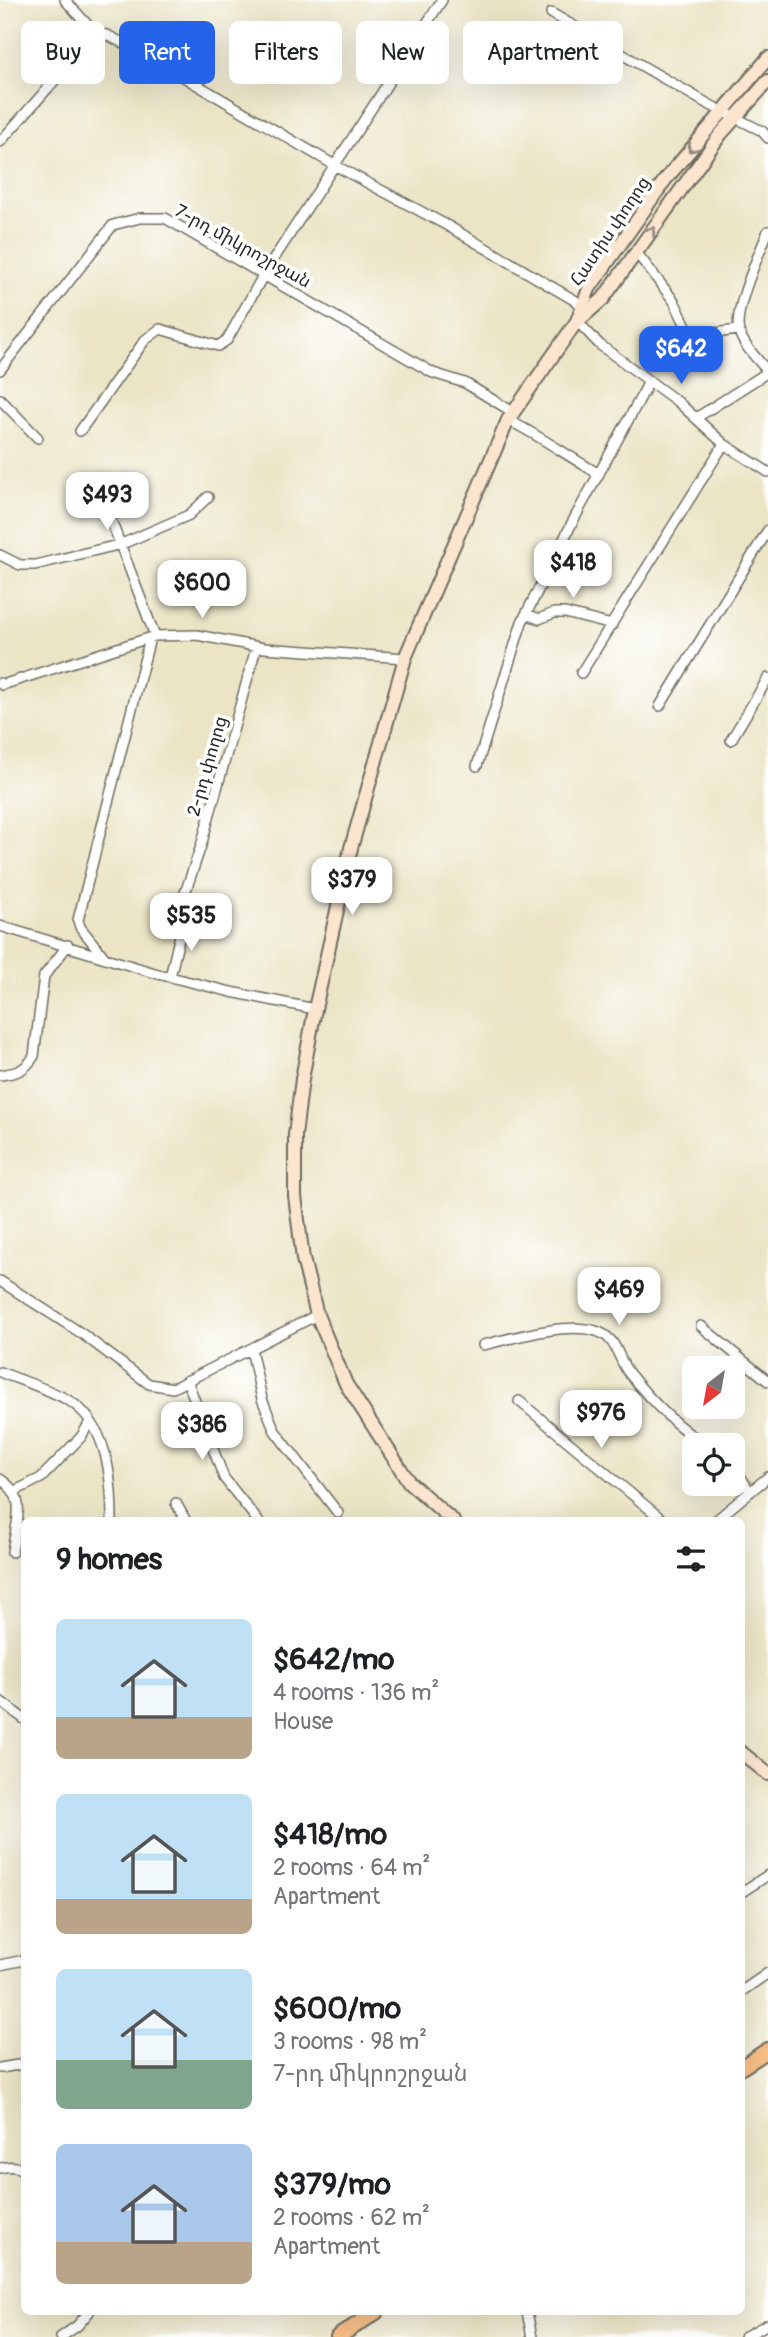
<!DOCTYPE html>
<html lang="en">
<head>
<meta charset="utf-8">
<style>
	body { margin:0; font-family:Pangolin,"Noto Sans Armenian",sans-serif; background:#f2f2f2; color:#202124; height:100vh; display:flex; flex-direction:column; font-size:26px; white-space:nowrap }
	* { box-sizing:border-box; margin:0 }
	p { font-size:23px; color:#757577 }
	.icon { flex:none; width:38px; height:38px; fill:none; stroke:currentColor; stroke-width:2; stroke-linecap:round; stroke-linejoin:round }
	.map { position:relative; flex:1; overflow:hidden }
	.drawer { position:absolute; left:21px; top:1517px; width:724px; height:798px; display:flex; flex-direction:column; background:#fff; border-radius:10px; box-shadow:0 7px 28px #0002 }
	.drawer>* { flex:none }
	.guide { position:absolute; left:21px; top:21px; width:726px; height:63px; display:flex; gap:14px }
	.needle { width:46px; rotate:211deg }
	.controls { position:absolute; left:682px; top:1356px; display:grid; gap:14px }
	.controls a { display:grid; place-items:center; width:63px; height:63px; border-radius:10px; background:#fff; box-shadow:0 7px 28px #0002; font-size:35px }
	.price { position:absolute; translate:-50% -60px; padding:0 16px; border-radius:14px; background:#fff; color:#222; font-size:23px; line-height:46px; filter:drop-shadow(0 2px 4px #0008) }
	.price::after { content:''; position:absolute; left:50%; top:42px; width:21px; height:16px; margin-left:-10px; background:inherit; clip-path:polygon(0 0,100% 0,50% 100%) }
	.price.selected { background:#2563eb; color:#fff }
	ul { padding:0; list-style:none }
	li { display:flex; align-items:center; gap:21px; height:175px; padding:0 35px }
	li span { display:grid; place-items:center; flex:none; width:196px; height:140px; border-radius:10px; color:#555 }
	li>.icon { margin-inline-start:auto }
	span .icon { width:84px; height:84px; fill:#fffc; stroke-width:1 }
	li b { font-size:30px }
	h2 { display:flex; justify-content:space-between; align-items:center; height:84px; padding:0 35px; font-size:30px }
	.tag { padding:0 24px; border-radius:10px; background:#fff; box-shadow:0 7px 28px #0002; font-size:24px; line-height:63px }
	.tag.selected { background:#2563eb; color:#fff }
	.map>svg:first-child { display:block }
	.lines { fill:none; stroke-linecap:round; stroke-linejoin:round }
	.street-casing { stroke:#6e6c61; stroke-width:12 }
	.secondary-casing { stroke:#6e6c61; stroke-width:16 }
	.primary-casing { stroke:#6e6c61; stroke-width:18 }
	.street { stroke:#fff; stroke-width:9 }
	.secondary { stroke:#fbe5cf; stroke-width:12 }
	.primary { stroke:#f6be87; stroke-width:14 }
	.oneway { stroke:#93887d }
	.labels { text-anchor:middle; stroke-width:7; stroke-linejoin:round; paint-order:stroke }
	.street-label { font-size:18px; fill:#2b2b2b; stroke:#fff }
</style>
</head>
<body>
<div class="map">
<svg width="768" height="2337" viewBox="0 0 768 2337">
	<rect width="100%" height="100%" fill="#fff"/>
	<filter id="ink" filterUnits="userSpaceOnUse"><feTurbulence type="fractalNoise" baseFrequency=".0143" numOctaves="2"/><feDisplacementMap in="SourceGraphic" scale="14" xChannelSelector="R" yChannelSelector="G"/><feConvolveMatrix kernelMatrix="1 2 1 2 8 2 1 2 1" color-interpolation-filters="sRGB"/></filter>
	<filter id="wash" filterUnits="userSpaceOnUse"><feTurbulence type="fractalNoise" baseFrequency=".00686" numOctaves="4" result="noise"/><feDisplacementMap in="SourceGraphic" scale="28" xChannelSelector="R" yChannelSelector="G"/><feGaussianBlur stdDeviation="1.57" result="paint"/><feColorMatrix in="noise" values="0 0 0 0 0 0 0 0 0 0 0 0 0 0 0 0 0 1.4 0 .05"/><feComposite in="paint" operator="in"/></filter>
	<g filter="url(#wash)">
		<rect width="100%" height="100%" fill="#ebe5c6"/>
	</g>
	<g filter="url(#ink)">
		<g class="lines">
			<!-- street casing -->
			<g class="street-casing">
				<path id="street" d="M 65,0 L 96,34 L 107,35 L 146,55 L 336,166 L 448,226 L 586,307
					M 551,13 L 708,104 L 762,131 L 768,138
					M 0,142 L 96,34
					M 768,231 C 760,253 733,310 739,331 C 743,346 759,360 768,372
					M 636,252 L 674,301 L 691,336 L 738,330
					M 577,321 L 600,345 L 678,402 L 724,444 L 768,472
					M 0,370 L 113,225 L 140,218 L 165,218 L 433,373 L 465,383 L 513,412
					M 0,399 L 38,438
					M 696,418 L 768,372
					M 508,420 C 540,436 568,456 599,474
					M 80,431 L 145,340 L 160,329 L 218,346 L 227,340 L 264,274 L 442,0
					M 95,478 L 155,636
					M 0,555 L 20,565 L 35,565 L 122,544 L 189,515 L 208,497
					M 526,614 L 539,619 L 554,613 L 565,613 L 612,625
					M 581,673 L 724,444
					M 0,683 L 2,685 L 155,636 L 197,635 L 264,648 L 405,658
					M 660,706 L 768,530
					M 731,740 L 768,678
					M 477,766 L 522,622 L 573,521 L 649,382
					M 185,893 L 201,846 L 256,648
					M 0,926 L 158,974 L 231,992 L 315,1009
					M 105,958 L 80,927 L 78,920 L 150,638
					M 170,977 L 183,922
					M 0,1075 C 16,1073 25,1071 34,1056 L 44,976 L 68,945
					M 0,1281 L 81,1333 L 149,1384 L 173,1388 L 317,1315
					M 701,1326 L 768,1381
					M 483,1345 C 513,1338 565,1322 596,1331 C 617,1337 617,1357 628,1372 C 650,1400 677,1428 708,1446
					M 251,1349 L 262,1399 L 275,1431 L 338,1513
					M 0,1372 C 22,1381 46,1388 66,1399 C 108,1421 112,1480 112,1521
					M 187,1380 L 224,1478 L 258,1521
					M 519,1401 L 664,1521
					M 733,1464 L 750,1492
					M 0,1479 C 29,1497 16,1522 12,1552
					M 15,1491 L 41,1478 L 81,1437 L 90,1422
					M 176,1503 L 186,1521
					M 715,1521 L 768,1477
					M 0,1701 L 24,1719
					M 742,1892 L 768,1875
					M 0,1965 L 24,1960
					M 742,1991 L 768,1973
					M 0,2068 L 24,2064
					M 0,2168 C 9,2166 16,2165 24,2171
					M 527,2312 L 532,2337
					M 61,2337 L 77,2326 L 89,2312
					M 744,2337 L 768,2324"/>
			</g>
			<!-- secondary casing -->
			<g class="secondary-casing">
				<path id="secondary" d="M 578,321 L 603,299 L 720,135 L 768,81
					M 453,1521 L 409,1482 L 346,1384 L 317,1315 L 303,1259 L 295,1196 L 295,1135 L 302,1079 L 315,1009 L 351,848 L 405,658 L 508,420 L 577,321 L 589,289 L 665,180 L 768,58
					M 742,1753 L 768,1774"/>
			</g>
			<!-- primary casing -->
			<g class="primary-casing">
				<path id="primary" d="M 742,2067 L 768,2050
					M 338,2337 L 376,2312"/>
			</g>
			<!-- street -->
			<use href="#street" class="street"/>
			<!-- secondary -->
			<use href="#secondary" class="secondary"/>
			<!-- primary -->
			<use href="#primary" class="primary"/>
		</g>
		<!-- one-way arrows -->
		<defs><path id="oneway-chevron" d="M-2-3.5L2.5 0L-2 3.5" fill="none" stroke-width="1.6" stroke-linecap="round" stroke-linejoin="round" transform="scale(1.75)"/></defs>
		<g class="oneway">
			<use href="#oneway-chevron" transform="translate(692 148) rotate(130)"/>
			<use href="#oneway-chevron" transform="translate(651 231) rotate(-54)"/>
		</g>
	</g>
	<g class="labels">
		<!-- street labels -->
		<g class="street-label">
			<text transform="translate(610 231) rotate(-56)" y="6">Հատիս փողոց</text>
			<text transform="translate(243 246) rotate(29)" y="6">7-րդ միկրոշրջան</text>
			<text transform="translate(207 766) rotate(-74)" y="6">2-րդ փողոց</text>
		</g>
	</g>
</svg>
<div class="controls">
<a><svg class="needle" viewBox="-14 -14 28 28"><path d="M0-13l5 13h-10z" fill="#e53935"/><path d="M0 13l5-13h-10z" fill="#757577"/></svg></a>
<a><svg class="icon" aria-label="locate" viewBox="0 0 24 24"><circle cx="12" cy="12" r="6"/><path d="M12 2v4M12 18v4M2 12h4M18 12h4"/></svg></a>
</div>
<b class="price selected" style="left:681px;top:386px">$642</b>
<b class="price" style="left:107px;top:532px">$493</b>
<b class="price" style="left:573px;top:600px">$418</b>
<b class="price" style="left:202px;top:620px">$600</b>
<b class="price" style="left:352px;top:917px">$379</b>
<b class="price" style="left:191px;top:953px">$535</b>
<b class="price" style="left:619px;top:1327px">$469</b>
<b class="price" style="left:601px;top:1450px">$976</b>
<b class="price" style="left:202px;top:1462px">$386</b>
<div class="guide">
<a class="tag">Buy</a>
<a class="tag selected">Rent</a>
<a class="tag">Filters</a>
<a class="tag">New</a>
<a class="tag">Apartment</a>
</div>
<section class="drawer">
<h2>9 homes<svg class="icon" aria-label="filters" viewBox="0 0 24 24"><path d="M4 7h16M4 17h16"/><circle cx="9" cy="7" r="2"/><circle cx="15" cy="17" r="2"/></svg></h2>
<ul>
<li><span style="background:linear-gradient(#bfe0f5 70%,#b9a48a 0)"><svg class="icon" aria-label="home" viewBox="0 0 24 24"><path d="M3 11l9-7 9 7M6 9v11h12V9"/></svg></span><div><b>$642/mo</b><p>4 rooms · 136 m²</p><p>House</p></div></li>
<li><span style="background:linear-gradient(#bfe0f5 75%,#b9a48a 0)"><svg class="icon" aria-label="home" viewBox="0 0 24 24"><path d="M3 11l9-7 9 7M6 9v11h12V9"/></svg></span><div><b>$418/mo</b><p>2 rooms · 64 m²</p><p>Apartment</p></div></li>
<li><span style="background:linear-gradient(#bfe0f5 65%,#7fa58c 0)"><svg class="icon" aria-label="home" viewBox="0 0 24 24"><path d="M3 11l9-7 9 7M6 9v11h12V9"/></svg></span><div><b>$600/mo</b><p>3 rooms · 98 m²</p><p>7-րդ միկրոշրջան</p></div></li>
<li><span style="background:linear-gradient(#a9c7e8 70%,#b9a48a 0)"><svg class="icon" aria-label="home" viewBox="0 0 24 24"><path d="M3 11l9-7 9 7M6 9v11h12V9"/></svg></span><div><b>$379/mo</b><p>2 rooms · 62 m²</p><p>Apartment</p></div></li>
</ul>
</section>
</div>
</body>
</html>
